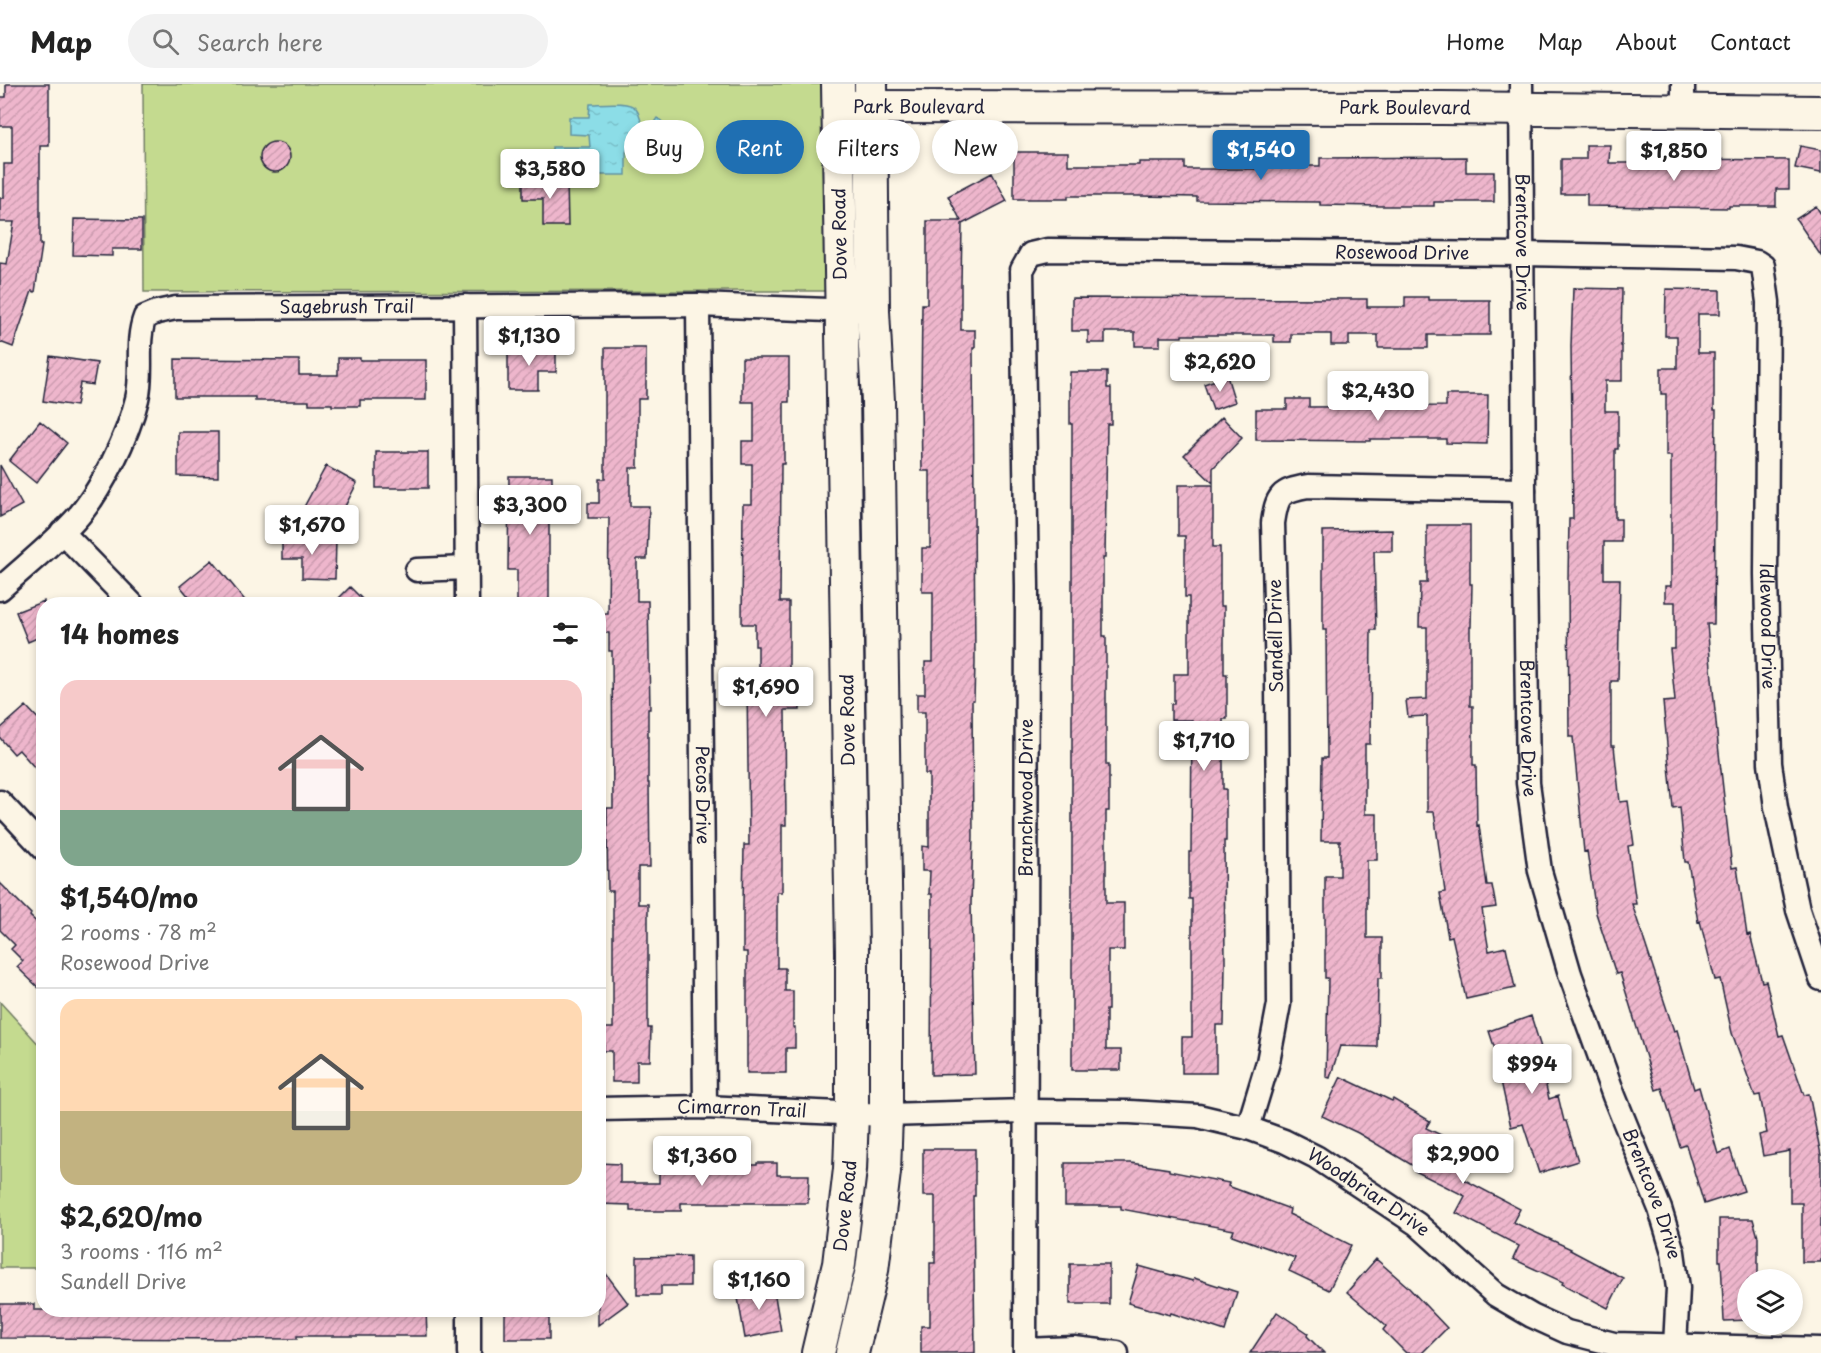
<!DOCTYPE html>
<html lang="en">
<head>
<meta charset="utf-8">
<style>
	body { margin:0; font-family:"Playpen Sans",sans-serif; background:#f2f2f2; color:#222; height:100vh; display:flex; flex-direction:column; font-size:22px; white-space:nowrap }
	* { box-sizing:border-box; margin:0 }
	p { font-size:20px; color:#767676 }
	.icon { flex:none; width:33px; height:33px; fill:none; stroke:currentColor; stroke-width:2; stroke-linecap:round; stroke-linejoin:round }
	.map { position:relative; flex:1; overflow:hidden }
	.panel { position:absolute; left:36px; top:513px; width:570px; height:720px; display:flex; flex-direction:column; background:#fff; border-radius:24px; box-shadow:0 3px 9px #0003 }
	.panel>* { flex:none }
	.top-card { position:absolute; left:624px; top:36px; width:570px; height:54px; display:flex; gap:12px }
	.controls { position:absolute; left:1737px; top:1185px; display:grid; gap:12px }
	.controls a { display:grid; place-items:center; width:66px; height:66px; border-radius:50%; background:#fff; box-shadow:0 3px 9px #0003; font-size:30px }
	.price { position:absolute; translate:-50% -51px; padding:0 14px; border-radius:6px; background:#fff; color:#222; font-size:20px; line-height:39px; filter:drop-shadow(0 2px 3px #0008) }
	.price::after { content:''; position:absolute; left:50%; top:36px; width:18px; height:14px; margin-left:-9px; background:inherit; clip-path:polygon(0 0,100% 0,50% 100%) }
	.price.active { background:#1f6fb2; color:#fff }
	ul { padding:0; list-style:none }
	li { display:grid; align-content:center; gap:12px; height:318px; padding:0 24px }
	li+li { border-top:2px solid #e0e0e0 }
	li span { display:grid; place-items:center; height:186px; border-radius:18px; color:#555 }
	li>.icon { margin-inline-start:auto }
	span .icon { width:108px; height:108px; fill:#fffc; stroke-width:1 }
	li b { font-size:26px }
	h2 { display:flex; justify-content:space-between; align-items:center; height:72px; padding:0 24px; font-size:26px }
	.pill { padding:0 21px; border-radius:27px; background:#fff; box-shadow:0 3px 9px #0003; font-size:21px; line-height:54px }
	.pill.active { background:#1f6fb2; color:#fff }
	header { display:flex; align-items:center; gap:36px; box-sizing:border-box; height:84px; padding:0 30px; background:#fff; border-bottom:2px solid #e0e0e0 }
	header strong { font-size:28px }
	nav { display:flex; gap:33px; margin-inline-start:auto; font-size:21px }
	.search { width:420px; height:54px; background:#f2f2f2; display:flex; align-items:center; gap:15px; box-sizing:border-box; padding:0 21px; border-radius:33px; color:#767676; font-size:22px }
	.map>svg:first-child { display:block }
	.park { fill:#c4da8f; stroke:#737e65; stroke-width:1.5 }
	.water { fill:url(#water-ripples); stroke:#6292a2; stroke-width:1.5 }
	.building { fill:url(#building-hatch); stroke:#22223b; stroke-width:1.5 }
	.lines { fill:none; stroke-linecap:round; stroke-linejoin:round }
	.street-casing { stroke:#22223b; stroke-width:27 }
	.secondary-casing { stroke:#22223b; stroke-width:36 }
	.street { stroke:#fcf5e5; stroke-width:22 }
	.secondary { stroke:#fcf5e5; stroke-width:32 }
	.labels { text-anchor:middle; stroke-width:4.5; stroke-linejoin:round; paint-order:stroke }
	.street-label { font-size:18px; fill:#22223b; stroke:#fcf5e5 }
</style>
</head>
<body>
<header>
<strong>Map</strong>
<div class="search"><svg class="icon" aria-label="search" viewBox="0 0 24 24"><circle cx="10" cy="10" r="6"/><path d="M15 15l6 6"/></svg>Search here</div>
<nav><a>Home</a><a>Map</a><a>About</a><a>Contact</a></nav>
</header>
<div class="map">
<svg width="1821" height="1269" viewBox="0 0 1821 1269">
	<defs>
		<pattern id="water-ripples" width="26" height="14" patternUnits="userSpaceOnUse" patternTransform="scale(1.5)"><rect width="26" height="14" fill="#8cdde7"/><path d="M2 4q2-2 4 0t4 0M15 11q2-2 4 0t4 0" fill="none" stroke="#78bdc7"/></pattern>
		<pattern id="building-hatch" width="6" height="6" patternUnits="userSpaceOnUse" patternTransform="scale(1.5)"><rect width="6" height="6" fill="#eeb6cc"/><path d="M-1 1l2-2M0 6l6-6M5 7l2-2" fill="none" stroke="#cc9cb0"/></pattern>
	</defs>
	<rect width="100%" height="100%" fill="#fcf5e5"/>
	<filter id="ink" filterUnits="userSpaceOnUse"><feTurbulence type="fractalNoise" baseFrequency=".0167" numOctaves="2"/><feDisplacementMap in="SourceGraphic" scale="12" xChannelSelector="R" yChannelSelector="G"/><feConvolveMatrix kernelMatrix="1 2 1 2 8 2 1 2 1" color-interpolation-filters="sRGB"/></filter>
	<g filter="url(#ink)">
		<!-- park -->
		<path class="park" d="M 143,0 L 823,0 L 825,207 L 144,208 Z
			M 0,918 L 43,965 L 43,1184 L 0,1184 Z"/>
		<!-- water -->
		<path class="water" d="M 590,20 C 600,20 630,16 636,25 C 641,31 638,36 645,41 L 654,40 L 658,34 C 672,45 672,61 658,72 L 633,54 L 626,68 L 626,91 L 552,91 L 552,63 L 590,63 L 589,51 L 569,50 L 569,33 L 589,33 Z"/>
		<!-- building -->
		<path class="building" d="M 6,0 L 49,0 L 49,62 L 40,62 L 40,161 L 42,161 L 35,208 L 32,207 L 13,263 L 0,258 L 0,179 L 7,180 L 14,138 L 0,138 L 0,114 L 4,114 L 4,80 L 12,80 L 12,42 L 0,42 L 0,13 L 6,13 Z
			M260 73a15 15 0 1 1 30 0a15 15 0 1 1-30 0Z
			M 1586,61 L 1610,61 L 1609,79 L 1677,79 L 1677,75 L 1789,76 L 1789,105 L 1776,105 L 1776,122 L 1729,122 L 1729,124 L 1587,122 L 1587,110 L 1561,110 L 1561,75 L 1586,75 Z
			M 1800,62 L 1821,66 L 1821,89 L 1795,84 Z
			M 1014,68 L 1068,68 L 1068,81 L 1139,81 L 1139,78 L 1185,78 L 1185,85 L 1259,85 L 1259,82 L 1320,82 L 1320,74 L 1466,73 L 1466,88 L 1494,88 L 1494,118 L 1434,118 L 1434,122 L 1381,122 L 1320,121 L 1320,118 L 1197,117 L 1197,113 L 1139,112 L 1068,112 L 1068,115 L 1014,115 Z
			M 992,89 L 1007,117 L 962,140 L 961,201 L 961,246 L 975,246 L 975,264 L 973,264 L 975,579 L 974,616 L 972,616 L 973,752 L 971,820 L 975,990 L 931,991 L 932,810 L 929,810 L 930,787 L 922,787 L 922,762 L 929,763 L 929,690 L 925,690 L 925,628 L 917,628 L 917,610 L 925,610 L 925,578 L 933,578 L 933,508 L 922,508 L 922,464 L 930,464 L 930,387 L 922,387 L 921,320 L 922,220 L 927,220 L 927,137 L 961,137 L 948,112 Z
			M 523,97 L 567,97 L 568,142 L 543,142 L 543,115 L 523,115 Z
			M 1816,122 L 1821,130 L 1821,172 L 1796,135 Z
			M 74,135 L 142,136 L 142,165 L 112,165 L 112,172 L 73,171 Z
			M 1573,204 L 1622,205 L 1621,262 L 1622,262 L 1622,297 L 1605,297 L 1605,327 L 1618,327 L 1618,365 L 1615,365 L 1615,435 L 1621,435 L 1621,458 L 1604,458 L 1604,495 L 1620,495 L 1618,597 L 1611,597 L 1611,662 L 1614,662 L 1620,718 L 1628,717 L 1634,761 L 1628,762 L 1636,820 L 1632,820 L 1674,947 L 1677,946 L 1694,1005 L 1699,1003 L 1718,1070 L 1730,1065 L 1744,1107 L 1704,1120 L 1686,1061 L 1680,1063 L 1662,1004 L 1656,1006 L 1620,889 L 1616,890 L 1596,829 L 1587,767 L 1584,768 L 1573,653 L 1569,653 L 1568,495 L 1569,435 L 1573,435 L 1571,262 Z
			M 1666,205 L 1720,206 L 1720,230 L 1698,230 L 1698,269 L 1714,269 L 1714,326 L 1716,326 L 1714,540 L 1707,540 L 1718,660 L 1732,784 L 1737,783 L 1747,851 L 1750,850 L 1762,898 L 1766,897 L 1779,952 L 1783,951 L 1804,1011 L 1809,1010 L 1821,1071 L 1821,1178 L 1802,1178 L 1802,1119 L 1790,1119 L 1790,1067 L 1763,1072 L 1759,1051 L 1767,1049 L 1760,1011 L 1755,1012 L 1732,949 L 1720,895 L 1715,896 L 1700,837 L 1698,838 L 1688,778 L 1685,778 L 1680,723 L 1673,724 L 1663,618 L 1675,617 L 1670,565 L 1675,565 L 1675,518 L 1665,518 L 1665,502 L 1671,502 L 1671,372 L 1666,372 L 1666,310 L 1661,310 L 1661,284 L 1677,284 L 1677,252 L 1665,252 Z
			M 1405,213 L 1428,213 L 1428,216 L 1490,216 L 1490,251 L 1428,251 L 1428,264 L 1378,264 L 1378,251 L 1349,251 L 1349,261 L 1331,261 L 1331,250 L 1291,250 L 1291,258 L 1274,258 L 1274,251 L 1182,251 L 1182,253 L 1160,253 L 1160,262 L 1135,262 L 1135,248 L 1105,248 L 1105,259 L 1088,259 L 1088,247 L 1072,247 L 1072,214 L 1367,215 L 1367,223 L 1405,223 Z
			M 605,264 L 646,264 L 646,315 L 638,315 L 638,384 L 630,384 L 630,422 L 649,422 L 647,475 L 637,475 L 637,517 L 648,517 L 650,625 L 648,625 L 648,699 L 649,699 L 650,783 L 638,783 L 638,820 L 648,820 L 648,944 L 651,944 L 650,977 L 637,977 L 637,998 L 612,998 L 612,967 L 604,967 L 604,944 L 613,944 L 613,807 L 608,807 L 607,747 L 607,724 L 613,724 L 612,567 L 609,567 L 609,549 L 600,549 L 601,530 L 608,530 L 609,434 L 588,434 L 588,419 L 599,419 L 599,395 L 605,395 Z
			M 508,265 L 556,265 L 556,288 L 538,288 L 538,306 L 508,306 Z
			M 50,272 L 97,279 L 93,301 L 80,299 L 76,322 L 43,317 Z
			M 338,274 L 360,274 L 360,276 L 426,276 L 426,316 L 360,316 L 360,322 L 332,322 L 332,320 L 309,320 L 309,317 L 255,317 L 255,313 L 175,313 L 175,275 L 299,276 L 299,291 L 338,291 Z
			M 742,274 L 789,274 L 789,318 L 784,318 L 784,380 L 781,380 L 780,518 L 789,518 L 789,589 L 800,589 L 800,626 L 785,626 L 786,741 L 782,741 L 782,808 L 777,808 L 777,884 L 785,884 L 785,907 L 793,907 L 793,943 L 795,943 L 795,964 L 786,964 L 786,989 L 747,989 L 747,868 L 743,868 L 743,820 L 744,761 L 749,761 L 747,601 L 758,601 L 758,562 L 755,562 L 755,540 L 742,540 L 743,420 L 752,420 L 752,380 L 742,380 L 742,357 L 754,357 L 754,318 L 742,318 Z
			M 1070,288 L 1107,288 L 1107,304 L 1111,304 L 1111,340 L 1107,340 L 1105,474 L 1103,474 L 1103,552 L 1106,552 L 1106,681 L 1109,681 L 1109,727 L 1106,727 L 1106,819 L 1124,819 L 1124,866 L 1108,866 L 1108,926 L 1106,926 L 1106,966 L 1121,966 L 1121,986 L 1072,986 L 1072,340 L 1070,340 Z
			M 1227,292 L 1235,318 L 1213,326 L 1204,300 Z
			M 1446,311 L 1488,311 L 1487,360 L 1446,359 L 1446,355 L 1370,355 L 1370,357 L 1256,356 L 1256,325 L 1287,325 L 1287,315 L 1309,315 L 1309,323 L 1446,322 Z
			M 1222,333 L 1242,354 L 1213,384 L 1213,399 L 1184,371 Z
			M 40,337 L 67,359 L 36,399 L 9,377 Z
			M 178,348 L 218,348 L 218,393 L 178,392 Z
			M 376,368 L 428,368 L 428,404 L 376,404 Z
			M 0,381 L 22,421 L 0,433 Z
			M 326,382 L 357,399 L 336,440 L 304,423 Z
			M 509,392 L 552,392 L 552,438 L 549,438 L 549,520 L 517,520 L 517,486 L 508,486 Z
			M 1178,401 L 1213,401 L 1213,463 L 1220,463 L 1220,522 L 1224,522 L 1224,590 L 1227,590 L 1227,635 L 1223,635 L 1223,705 L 1226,705 L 1226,757 L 1224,757 L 1225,880 L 1224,941 L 1216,941 L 1216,989 L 1182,989 L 1182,953 L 1192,953 L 1192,815 L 1189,815 L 1189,768 L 1191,768 L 1192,636 L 1171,636 L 1171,620 L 1174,620 L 1174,590 L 1189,590 L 1189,513 L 1185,513 L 1185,452 L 1178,452 Z
			M 1427,441 L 1470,441 L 1470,500 L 1472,500 L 1471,543 L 1470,543 L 1470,622 L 1473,622 L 1473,681 L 1476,681 L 1477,742 L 1479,741 L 1487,801 L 1492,801 L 1496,823 L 1482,825 L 1489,867 L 1506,863 L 1515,904 L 1466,915 L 1452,852 L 1448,853 L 1440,809 L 1445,808 L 1434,728 L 1427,728 L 1427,632 L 1408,633 L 1406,616 L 1427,615 L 1427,543 L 1419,543 L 1420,499 L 1427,499 Z
			M 1392,446 L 1392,467 L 1374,467 L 1376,546 L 1371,546 L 1370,660 L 1365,660 L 1365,730 L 1377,730 L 1377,776 L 1367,776 L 1367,854 L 1382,854 L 1382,894 L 1378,894 L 1377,963 L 1340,962 L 1330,994 L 1326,993 L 1328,894 L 1325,894 L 1325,792 L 1340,792 L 1340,757 L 1321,757 L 1322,674 L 1327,674 L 1326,546 L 1323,546 L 1323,447 Z
			M 282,453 L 336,455 L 335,495 L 302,494 L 302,475 L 282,475 Z
			M 212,476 L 248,520 L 195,520 L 180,502 Z
			M 350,503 L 367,520 L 333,520 Z
			M 44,517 L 44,551 L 28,558 L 16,528 Z
			M 26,622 L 44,641 L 44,694 L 19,666 L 14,670 L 0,654 L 0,645 Z
			M 0,799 L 31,830 L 30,832 L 44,845 L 44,909 L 17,883 L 23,877 L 11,865 L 15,861 L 0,846 Z
			M 1531,932 L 1543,970 L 1539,971 L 1549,1015 L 1558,1012 L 1564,1037 L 1566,1037 L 1578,1077 L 1539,1089 L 1523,1040 L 1511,1043 L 1501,997 L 1505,996 L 1489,947 Z
			M 1341,993 L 1392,1017 L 1393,1015 L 1430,1037 L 1426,1044 L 1477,1068 L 1463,1095 L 1520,1125 L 1513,1138 L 1571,1165 L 1570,1166 L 1623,1194 L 1608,1224 L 1562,1200 L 1563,1198 L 1513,1175 L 1519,1162 L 1456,1129 L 1465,1112 L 1415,1087 L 1417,1084 L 1358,1049 L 1322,1032 Z
			M 923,1065 L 975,1065 L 975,1112 L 973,1112 L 975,1269 L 921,1269 L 921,1242 L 930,1242 L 930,1179 L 935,1179 L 935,1112 L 923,1112 Z
			M 598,1079 L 620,1080 L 620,1099 L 659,1099 L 659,1080 L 757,1081 L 757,1079 L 777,1079 L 777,1091 L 809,1091 L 808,1119 L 681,1119 L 681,1127 L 630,1127 L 630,1121 L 598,1120 Z
			M 1065,1079 L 1131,1079 L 1169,1085 L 1169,1087 L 1229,1099 L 1228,1102 L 1290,1125 L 1289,1130 L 1351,1161 L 1329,1206 L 1289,1187 L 1295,1174 L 1232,1151 L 1234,1146 L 1121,1125 L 1121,1122 L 1065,1122 Z
			M 1719,1135 L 1753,1135 L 1758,1153 L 1758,1196 L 1748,1196 L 1748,1236 L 1724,1237 L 1721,1177 L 1719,1177 Z
			M 690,1172 L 690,1202 L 661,1202 L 661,1211 L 637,1211 L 637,1173 Z
			M 1376,1175 L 1407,1202 L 1447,1244 L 1422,1269 L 1406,1269 L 1383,1246 L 1386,1242 L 1347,1208 Z
			M 598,1179 L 628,1219 L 598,1241 Z
			M 1070,1180 L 1109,1180 L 1109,1220 L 1070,1220 Z
			M 1139,1182 L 1193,1197 L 1194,1194 L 1237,1208 L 1225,1247 L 1171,1229 L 1170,1231 L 1128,1219 Z
			M 773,1201 L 781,1247 L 745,1254 L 737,1208 Z
			M 0,1220 L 34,1220 L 34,1226 L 426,1226 L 427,1252 L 297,1252 L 297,1255 L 0,1254 Z
			M 505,1226 L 549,1226 L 549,1255 L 505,1255 Z
			M 1277,1228 L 1308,1249 L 1307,1252 L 1324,1269 L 1250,1269 Z"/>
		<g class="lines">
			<!-- street casing -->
			<g class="street-casing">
				<g id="street">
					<path id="s1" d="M 1521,0 L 1524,406 L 1528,699 L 1540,787 L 1570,890 L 1614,1012 L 1660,1125 L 1673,1168 L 1678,1204 L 1675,1262"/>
					<path d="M 1683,0 L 1683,28"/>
					<path id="s2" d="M 698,221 L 705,1023"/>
					<path d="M 465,222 L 467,520"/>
					<path d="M 62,448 L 132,520"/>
					<path d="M 417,486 L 467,484"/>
					<path id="s3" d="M 0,505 C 25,482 52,461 75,436 C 101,408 128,352 137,315 C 144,288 135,259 145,233 L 157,228 L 176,224 L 698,221 L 855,227"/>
					<path d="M 0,718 L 44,765"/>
					<path id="s4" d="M 598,1025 L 705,1023 L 886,1031 L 1027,1027 L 1130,1028 L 1198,1032 L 1248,1044 L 1284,1057 L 1316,1073 L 1417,1140 L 1496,1211 L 1532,1232 L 1567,1248 L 1614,1260 L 1821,1265"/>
					<path d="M 1248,1044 L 1268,978 L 1279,920 L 1277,596 L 1273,439 C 1277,411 1280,407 1308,402 L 1524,406"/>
					<path d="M 1025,1266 L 1074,1264 L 1117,1269"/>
					<path d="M 469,1269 L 469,1226"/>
					<path id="s5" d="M 1025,1269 L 1027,503 L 1022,186 L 1031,170 L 1048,166 L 1523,170 L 1736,174 L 1757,178 L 1763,182 L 1768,218 L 1766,490 L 1770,679 L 1776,723 L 1798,826 L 1821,895"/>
				</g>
			</g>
			<!-- secondary casing -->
			<g class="secondary-casing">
				<g id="secondary">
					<path id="s6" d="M 851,23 L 1442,24 L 1821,28"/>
					<path id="s7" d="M 818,1269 L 839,1180 L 850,1085 L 852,1030 L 852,868 L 838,0"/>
					<path d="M 852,1269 L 872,1186 L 884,1088 L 886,1031 L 886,868 L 878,317 L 873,227 L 871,0"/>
				</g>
			</g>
			<!-- street -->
			<use href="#street" class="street"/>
			<!-- secondary -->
			<use href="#secondary" class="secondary"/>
		</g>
	</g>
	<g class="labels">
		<!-- street labels -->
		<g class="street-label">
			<text dy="6" stroke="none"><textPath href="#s6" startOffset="68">Park Boulevard</textPath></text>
			<text dy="6" stroke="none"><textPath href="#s6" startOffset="554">Park Boulevard</textPath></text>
			<text transform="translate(840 150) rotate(-91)" y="6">Dove Road</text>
			<text dy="6" stroke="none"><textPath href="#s1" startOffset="158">Brentcove Drive</textPath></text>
			<text dy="6" stroke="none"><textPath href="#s5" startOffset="1473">Rosewood Drive</textPath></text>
			<text dy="6" stroke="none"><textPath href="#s3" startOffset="525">Sagebrush Trail</textPath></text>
			<text dy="6" stroke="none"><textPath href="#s5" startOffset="2196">Idlewood Drive</textPath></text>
			<text transform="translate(1276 552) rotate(-91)" y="6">Sandell Drive</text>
			<text transform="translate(848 636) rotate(-91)" y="6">Dove Road</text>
			<text dy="6" stroke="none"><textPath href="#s1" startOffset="644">Brentcove Drive</textPath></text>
			<text dy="6" stroke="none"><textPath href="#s2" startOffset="490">Pecos Drive</textPath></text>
			<text dy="6" stroke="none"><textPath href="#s5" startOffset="555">Branchwood Drive</textPath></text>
			<text dy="6" stroke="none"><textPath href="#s4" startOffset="144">Cimarron Trail</textPath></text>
			<text dy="6" stroke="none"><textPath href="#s4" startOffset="789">Woodbriar Drive</textPath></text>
			<text dy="6" stroke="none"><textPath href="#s1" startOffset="1130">Brentcove Drive</textPath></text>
			<text dy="6" stroke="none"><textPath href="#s7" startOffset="150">Dove Road</textPath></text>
		</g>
	</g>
</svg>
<div class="controls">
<a><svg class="icon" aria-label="layers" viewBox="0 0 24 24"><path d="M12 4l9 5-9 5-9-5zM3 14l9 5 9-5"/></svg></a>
</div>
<b class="price active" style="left:1261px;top:97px">$1,540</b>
<b class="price" style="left:1674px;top:98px">$1,850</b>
<b class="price" style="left:550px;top:116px">$3,580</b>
<b class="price" style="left:529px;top:283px">$1,130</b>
<b class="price" style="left:1220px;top:309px">$2,620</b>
<b class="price" style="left:1378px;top:338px">$2,430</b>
<b class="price" style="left:530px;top:452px">$3,300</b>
<b class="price" style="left:312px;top:472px">$1,670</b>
<b class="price" style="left:766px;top:634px">$1,690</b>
<b class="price" style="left:1204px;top:688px">$1,710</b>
<b class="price" style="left:1532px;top:1011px">$994</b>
<b class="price" style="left:1463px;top:1101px">$2,900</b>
<b class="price" style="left:702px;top:1103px">$1,360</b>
<b class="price" style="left:759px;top:1227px">$1,160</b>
<div class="top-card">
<a class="pill">Buy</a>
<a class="pill active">Rent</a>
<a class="pill">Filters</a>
<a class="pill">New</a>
</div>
<section class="panel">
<h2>14 homes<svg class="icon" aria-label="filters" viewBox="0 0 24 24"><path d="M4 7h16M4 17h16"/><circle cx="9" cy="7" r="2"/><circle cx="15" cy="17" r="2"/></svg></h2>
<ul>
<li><span style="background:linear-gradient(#f6c9c9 70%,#7fa58c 0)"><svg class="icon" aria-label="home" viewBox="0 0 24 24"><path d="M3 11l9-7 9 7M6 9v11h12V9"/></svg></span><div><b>$1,540/mo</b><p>2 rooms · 78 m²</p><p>Rosewood Drive</p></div></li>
<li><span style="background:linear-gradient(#ffd9b3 60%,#c2b280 0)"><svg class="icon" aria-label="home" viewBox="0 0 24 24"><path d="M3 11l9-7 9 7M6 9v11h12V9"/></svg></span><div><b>$2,620/mo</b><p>3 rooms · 116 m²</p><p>Sandell Drive</p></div></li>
</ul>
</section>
</div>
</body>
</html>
